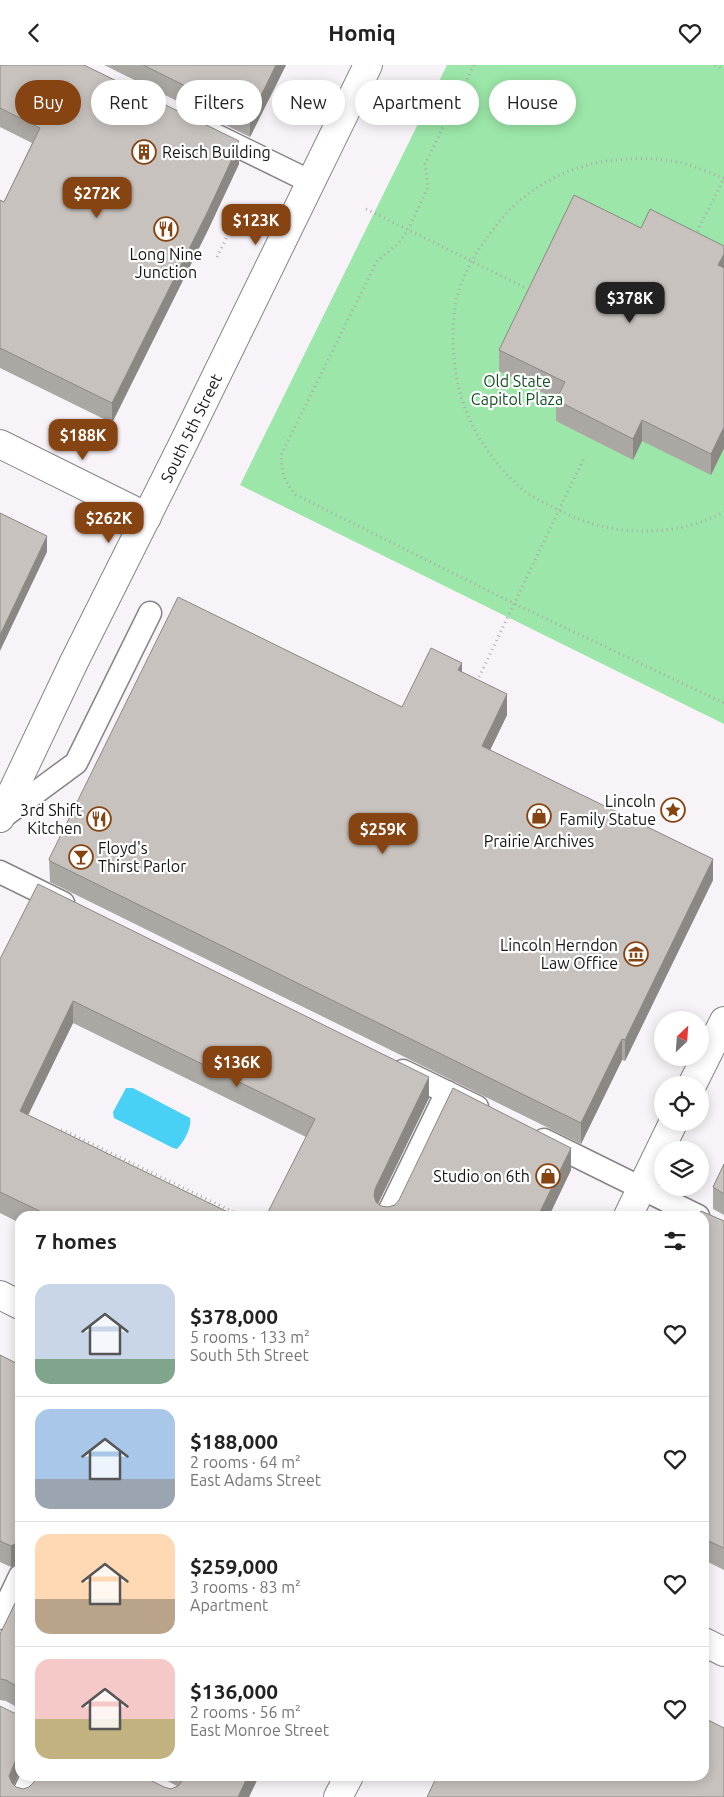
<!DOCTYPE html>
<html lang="en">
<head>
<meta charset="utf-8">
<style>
	body { margin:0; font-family:Ubuntu,sans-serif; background:#f6f6f6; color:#222; height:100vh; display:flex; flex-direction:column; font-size:19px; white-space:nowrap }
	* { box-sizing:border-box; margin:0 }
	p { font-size:16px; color:#767676 }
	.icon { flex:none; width:28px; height:28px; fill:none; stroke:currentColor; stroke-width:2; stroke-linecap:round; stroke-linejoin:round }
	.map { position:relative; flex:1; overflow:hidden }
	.side { position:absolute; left:15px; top:1146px; width:694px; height:570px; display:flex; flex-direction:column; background:#fff; border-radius:15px; box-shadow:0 2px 12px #0003 }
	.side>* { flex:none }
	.top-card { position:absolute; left:15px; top:15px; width:695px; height:45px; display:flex; gap:10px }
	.needle { width:32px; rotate:25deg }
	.controls { position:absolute; left:654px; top:946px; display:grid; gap:10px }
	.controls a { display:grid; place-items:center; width:55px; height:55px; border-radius:50%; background:#fff; box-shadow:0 2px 12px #0003; font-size:25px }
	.price { position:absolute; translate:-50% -42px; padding:0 11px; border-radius:10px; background:#864413; color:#fff; font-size:16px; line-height:32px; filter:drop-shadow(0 1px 2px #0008) }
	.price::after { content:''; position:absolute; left:50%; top:30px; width:15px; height:11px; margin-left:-8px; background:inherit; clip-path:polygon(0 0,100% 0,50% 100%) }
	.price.active { background:#222; color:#fff }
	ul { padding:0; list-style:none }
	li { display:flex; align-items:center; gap:15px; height:125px; padding:0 20px }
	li+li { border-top:1px solid #e0e0e0 }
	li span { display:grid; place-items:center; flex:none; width:140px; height:100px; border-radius:15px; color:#555 }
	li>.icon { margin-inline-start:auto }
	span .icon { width:60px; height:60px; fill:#fffc; stroke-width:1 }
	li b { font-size:21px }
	h2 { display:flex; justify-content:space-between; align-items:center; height:60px; padding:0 20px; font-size:21px }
	.pill { padding:0 18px; border-radius:22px; background:#fff; box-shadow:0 2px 12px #0003; font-size:18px; line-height:45px }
	.pill.active { background:#864413; color:#fff }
	header { display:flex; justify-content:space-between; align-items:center; height:65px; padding:0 20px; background:#fff; font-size:22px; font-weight:600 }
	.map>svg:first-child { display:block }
	.green { fill:#9be6a8 }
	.water { fill:#48d0f5 }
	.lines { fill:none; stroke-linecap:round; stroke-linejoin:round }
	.lane-casing { stroke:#878387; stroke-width:25 }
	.street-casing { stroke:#878387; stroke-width:30 }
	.secondary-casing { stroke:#878387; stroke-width:30 }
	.path { stroke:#aca9ac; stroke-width:3; stroke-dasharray:1 4; stroke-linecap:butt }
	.lane { stroke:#fff; stroke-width:22 }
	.street { stroke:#fff; stroke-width:28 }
	.secondary { stroke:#fff; stroke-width:28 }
	.wall { fill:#aba7a3 }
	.shaded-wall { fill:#8b8884 }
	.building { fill:#c7c2bd; stroke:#8b8884 }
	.labels { text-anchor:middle; stroke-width:4.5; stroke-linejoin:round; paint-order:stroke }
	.poi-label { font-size:16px; fill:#161516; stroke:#fff; text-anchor:end }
	.park-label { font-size:16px; fill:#155126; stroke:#fff }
	.street-label { font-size:16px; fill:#161516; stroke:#fff }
</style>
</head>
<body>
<header><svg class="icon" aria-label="back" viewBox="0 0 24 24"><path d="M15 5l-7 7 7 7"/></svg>Homiq<svg class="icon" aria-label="heart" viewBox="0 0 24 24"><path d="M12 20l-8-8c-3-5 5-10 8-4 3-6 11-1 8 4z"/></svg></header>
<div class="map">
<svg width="724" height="1732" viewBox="0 0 724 1732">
	<rect width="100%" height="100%" fill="#f8f3f8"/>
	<!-- green -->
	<path class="green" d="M 447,0 L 724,0 L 724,659 L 240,420 Z"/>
	<!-- water -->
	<path class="water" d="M 126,1023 L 133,1023 L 190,1053 C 192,1062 184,1077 177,1084 L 173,1083 L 114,1053 L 113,1047 Z"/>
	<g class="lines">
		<!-- lane casing -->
		<g class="lane-casing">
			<path id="lane" d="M 211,68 L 311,117
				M 0,754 L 76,698 L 150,548
				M 0,807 L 63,838
				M 403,1006 L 477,1042
				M 544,1075 L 698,1151
				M 387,1151 L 447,1027
				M 0,1553 L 20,1511
				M 22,1732 L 32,1711"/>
		</g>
		<!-- street casing -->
		<g class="street-casing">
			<path id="street" d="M 0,379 L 147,452
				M 0,1230 L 20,1240
				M 704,1577 L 724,1587"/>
		</g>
		<!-- secondary casing -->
		<g class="secondary-casing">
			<path id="secondary" d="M 0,753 L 74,597 L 182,381 L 368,0
				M 692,1020 L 724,956
				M 628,1151 L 673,1058
				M 338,1732 L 349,1711"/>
		</g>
		<!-- path -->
		<path class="path" d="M 474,0 L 425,99 L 428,122 L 408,165 L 398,179 L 377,196 L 281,390 C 281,406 285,418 296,430 L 515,539 L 724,638
			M 715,0 L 724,4
			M 724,113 C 709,108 693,100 677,97 C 653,92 625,93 601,97 C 554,106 516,131 489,170 C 475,188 464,209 457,231 C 454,244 453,259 453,272 C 453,334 476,383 522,424 C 536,435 553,442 569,450 C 617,472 676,472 724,447
			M 366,144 L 526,223
			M 695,171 L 724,113
			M 217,192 L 230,165 L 223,161
			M 479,612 L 584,393
			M 56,1065 L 63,1065 L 242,1151"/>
		<!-- lane -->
		<use href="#lane" class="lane"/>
		<!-- street -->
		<use href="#street" class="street"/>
		<!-- secondary -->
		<use href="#secondary" class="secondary"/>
	</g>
	<!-- wall -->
	<path class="wall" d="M 0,0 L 239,79 L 239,99 L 208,165 L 112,358 L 0,303 L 0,135 L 4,137 L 32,78 L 0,62 Z
		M 104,0 L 286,0 L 250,72 Z
		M 641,163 L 724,181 L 724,383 L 711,410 L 642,376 L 633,395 L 556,356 L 556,334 L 499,306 L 499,285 Z
		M 462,607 L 507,650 L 490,685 L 713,815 L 625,996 L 622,995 L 581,1079 L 50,817 L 49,794 L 402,642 Z
		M 0,894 L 429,1033 L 378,1139 L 381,1141 L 388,1142 L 571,1105 L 549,1151 L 266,1151 L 306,1072 L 73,958 L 28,1050 L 236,1151 L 20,1151 L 20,1158 L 0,1148 Z
		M 724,1099 L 724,1150 L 713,1144 L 713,1122 Z
		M 704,1151 L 724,1156 L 724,1505 L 704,1495 Z
		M 0,1290 L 20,1300 L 20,1498 L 18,1498 L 11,1502 L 0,1497 Z
		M 20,1528 L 20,1644 L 6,1636 L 0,1635 L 0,1569 Z
		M 158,1711 L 259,1711 L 249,1732 L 0,1732 L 14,1721 L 16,1722 L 23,1724 L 164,1722 L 171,1724 L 177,1721 Z"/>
	<!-- shaded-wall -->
	<path class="shaded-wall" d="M 276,0 L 286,0 L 250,72 L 250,53 Z
		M 239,76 L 239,99 L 208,165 L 112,358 L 112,338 Z
		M 724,189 L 724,211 L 718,200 Z
		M 642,355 L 642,376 L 633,395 L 633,374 Z
		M 724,362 L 724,383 L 711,410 L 711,389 Z
		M 47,471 L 47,487 L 0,586 L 0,570 Z
		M 462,598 L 462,619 L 458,605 Z
		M 507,629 L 507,650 L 482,702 L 482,681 Z
		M 713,794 L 713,815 L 625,996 L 625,975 Z
		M 73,936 L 73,958 L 20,1067 L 20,1046 Z
		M 622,974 L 622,995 L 581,1079 L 581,1058 Z
		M 429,1012 L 429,1033 L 375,1145 L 374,1131 L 375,1124 Z
		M 571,1083 L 571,1105 L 549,1151 L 538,1151 Z
		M 18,1477 L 18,1498 L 11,1502 L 11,1481 Z
		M 20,1685 L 20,1706 L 9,1732 L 9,1711 Z
		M 248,1711 L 259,1711 L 249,1732 L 238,1732 Z"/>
	<!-- building -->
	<path class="building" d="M 0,0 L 84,0 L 239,76 L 238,78 L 239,79 L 208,146 L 112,338 L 0,283 L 0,135 L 4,137 L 40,63 L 0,43 Z
		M 143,0 L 276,0 L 250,53 Z
		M 574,130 L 641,163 L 650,144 L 724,181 L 724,189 L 718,200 L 724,203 L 724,362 L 711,389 L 642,355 L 633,374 L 556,335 L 565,317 L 499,285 Z
		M 0,448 L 47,471 L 0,570 Z
		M 178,532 L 402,642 L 431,583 L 462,598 L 458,605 L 507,629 L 482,681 L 713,794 L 625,975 L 622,974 L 581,1058 L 50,796 L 49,794 Z
		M 38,819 L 429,1012 L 375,1124 L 374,1131 L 376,1137 L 381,1141 L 388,1142 L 395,1140 L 399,1135 L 453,1023 L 571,1083 L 538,1151 L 266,1151 L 315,1054 L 73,936 L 20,1046 L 236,1151 L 50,1151 L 0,1127 L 0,894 Z
		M 724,1099 L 724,1129 L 713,1122 Z
		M 701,1146 L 724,1156 L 724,1483 L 704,1474 L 704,1151 L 699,1151 Z
		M 0,1290 L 20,1300 L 20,1477 L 18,1477 L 11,1481 L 0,1476 Z
		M 20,1528 L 20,1623 L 6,1615 L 0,1614 L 0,1569 Z
		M 0,1641 L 14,1648 L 20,1649 L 20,1685 L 9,1711 L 12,1718 L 16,1722 L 23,1724 L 29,1722 L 34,1717 L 36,1711 L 142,1711 L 164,1722 L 171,1724 L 178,1721 L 182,1716 L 183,1711 L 248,1711 L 238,1732 L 0,1732 Z
		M 704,1653 L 724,1663 L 724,1732 L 427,1732 L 437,1711 L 704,1711 Z"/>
	<!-- icons -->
	<defs>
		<g id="building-ring" transform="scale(1.25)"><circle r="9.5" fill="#fff" stroke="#864413" stroke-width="1.5"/><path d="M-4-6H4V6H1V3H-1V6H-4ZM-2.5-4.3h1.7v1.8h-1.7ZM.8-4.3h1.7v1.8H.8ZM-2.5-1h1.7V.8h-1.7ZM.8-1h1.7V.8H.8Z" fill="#864413"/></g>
		<g id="restaurant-ring" transform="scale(1.25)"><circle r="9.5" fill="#fff" stroke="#864413" stroke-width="1.5"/><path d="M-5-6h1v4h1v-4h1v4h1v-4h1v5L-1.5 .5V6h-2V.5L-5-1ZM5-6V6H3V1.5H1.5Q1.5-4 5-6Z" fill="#864413"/></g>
		<g id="sight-ring" transform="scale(1.25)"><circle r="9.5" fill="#fff" stroke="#864413" stroke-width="1.5"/><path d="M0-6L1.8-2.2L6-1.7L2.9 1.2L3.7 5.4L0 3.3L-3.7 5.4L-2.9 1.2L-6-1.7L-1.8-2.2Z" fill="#864413"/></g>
		<g id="shop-ring" transform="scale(1.25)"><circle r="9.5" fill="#fff" stroke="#864413" stroke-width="1.5"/><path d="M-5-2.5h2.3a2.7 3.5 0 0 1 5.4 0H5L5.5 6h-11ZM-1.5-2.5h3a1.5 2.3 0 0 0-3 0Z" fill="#864413"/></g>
		<g id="bar-ring" transform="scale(1.25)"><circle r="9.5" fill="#fff" stroke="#864413" stroke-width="1.5"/><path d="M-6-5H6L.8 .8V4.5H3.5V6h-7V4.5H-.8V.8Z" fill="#864413"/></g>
		<g id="museum-ring" transform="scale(1.25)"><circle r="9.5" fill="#fff" stroke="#864413" stroke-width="1.5"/><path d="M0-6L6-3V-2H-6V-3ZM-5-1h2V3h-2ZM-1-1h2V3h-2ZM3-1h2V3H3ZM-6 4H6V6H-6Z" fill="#864413"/></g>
	</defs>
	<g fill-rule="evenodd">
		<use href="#building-ring" x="144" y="87"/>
		<use href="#restaurant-ring" x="166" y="164"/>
		<use href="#sight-ring" x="673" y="745"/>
		<use href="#shop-ring" x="539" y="751"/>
		<use href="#restaurant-ring" x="99" y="754"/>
		<use href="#bar-ring" x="81" y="792"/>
		<use href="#museum-ring" x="636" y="889"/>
		<use href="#shop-ring" x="548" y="1111"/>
	</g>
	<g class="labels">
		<!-- poi labels -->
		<g class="poi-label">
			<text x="162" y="93" text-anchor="start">Reisch Building</text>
			<text x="166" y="195" text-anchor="middle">Long Nine<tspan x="166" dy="18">Junction</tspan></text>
			<text x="656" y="742">Lincoln<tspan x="656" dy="18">Family Statue</tspan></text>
			<text x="82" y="751">3rd Shift<tspan x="82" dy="18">Kitchen</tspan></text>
			<text x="539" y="782" text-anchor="middle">Prairie Archives</text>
			<text x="98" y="789" text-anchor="start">Floyd's<tspan x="98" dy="18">Thirst Parlor</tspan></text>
			<text x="618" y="886">Lincoln Herndon<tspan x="618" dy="18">Law Office</tspan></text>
			<text x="530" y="1117">Studio on 6th</text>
		</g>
		<!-- park labels -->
		<g class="park-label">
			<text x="517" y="322">Old State<tspan x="517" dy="18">Capitol Plaza</tspan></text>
		</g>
		<!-- street labels -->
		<g class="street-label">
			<text transform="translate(191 363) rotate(-64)" y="6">South 5th Street</text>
		</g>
	</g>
</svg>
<div class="controls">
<a><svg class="needle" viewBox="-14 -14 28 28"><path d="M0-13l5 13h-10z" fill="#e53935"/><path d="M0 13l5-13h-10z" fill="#767676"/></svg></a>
<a><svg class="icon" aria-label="locate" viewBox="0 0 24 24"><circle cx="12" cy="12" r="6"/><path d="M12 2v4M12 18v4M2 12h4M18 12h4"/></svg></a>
<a><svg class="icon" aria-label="layers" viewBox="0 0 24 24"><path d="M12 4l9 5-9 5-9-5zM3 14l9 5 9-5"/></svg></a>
</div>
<b class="price" style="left:97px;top:154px">$272K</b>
<b class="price" style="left:256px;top:181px">$123K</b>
<b class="price active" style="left:630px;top:259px">$378K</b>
<b class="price" style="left:83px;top:396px">$188K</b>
<b class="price" style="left:109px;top:479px">$262K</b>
<b class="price" style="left:383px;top:790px">$259K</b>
<b class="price" style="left:237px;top:1023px">$136K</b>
<div class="top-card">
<a class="pill active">Buy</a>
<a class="pill">Rent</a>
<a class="pill">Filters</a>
<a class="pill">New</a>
<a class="pill">Apartment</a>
<a class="pill">House</a>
</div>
<section class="side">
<h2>7 homes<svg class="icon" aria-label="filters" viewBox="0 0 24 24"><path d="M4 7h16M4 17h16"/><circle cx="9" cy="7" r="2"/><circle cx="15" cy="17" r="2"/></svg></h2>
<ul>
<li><span style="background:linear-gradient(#c9d6e8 75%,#7fa58c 0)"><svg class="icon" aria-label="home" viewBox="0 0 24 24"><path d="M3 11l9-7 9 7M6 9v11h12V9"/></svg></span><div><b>$378,000</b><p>5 rooms · 133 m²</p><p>South 5th Street</p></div><svg class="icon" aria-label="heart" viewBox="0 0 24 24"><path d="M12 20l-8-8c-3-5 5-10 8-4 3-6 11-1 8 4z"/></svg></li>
<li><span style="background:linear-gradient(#a9c7e8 70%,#9aa5b1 0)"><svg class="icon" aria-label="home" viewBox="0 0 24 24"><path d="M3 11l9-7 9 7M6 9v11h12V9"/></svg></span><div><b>$188,000</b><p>2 rooms · 64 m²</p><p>East Adams Street</p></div><svg class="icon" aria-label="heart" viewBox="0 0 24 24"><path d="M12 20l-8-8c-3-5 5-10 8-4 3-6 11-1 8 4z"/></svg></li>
<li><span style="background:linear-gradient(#ffd9b3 65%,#b9a48a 0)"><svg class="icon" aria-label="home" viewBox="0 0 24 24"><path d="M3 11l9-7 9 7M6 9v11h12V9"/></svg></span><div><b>$259,000</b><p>3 rooms · 83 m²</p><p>Apartment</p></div><svg class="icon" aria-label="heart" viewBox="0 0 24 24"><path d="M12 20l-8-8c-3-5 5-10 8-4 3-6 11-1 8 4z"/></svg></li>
<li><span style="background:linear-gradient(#f6c9c9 60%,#c2b280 0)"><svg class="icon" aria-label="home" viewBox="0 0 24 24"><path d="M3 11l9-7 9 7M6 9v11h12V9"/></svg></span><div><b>$136,000</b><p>2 rooms · 56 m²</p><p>East Monroe Street</p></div><svg class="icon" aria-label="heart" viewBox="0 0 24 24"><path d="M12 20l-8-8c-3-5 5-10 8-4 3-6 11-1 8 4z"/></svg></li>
</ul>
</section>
</div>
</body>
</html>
